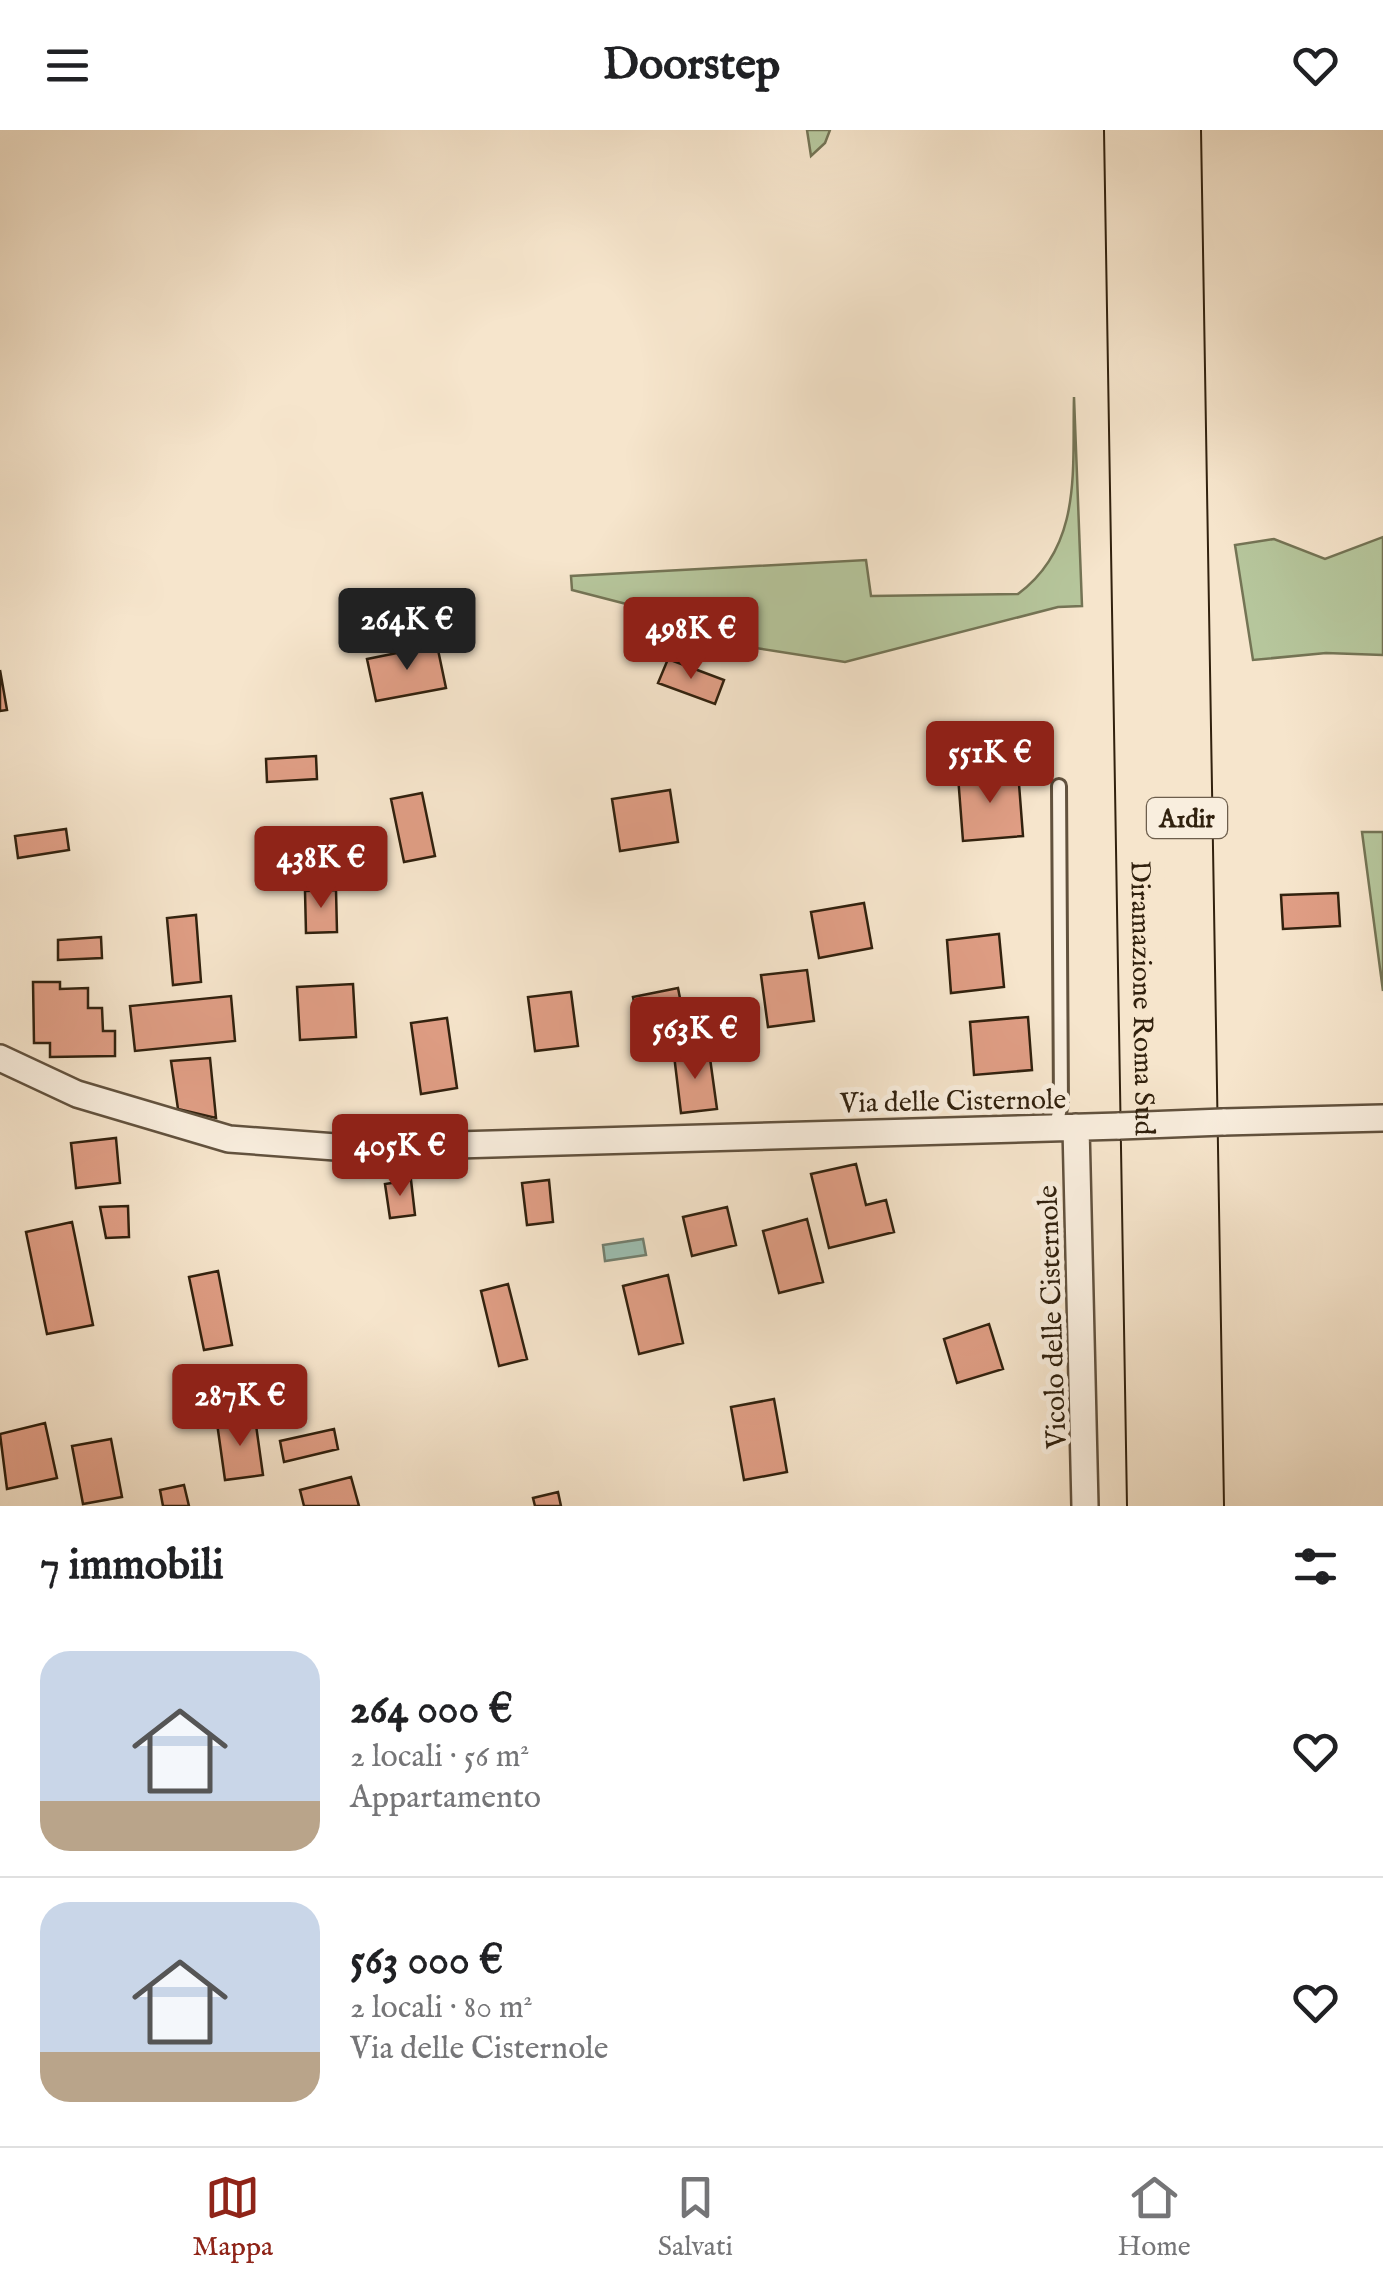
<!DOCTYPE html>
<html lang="it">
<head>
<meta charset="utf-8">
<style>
	body { margin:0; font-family:"IM FELL English",serif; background:#f2f2f2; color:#202124; height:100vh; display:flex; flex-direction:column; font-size:38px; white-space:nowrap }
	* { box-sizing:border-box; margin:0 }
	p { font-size:32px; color:#757577 }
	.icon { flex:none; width:55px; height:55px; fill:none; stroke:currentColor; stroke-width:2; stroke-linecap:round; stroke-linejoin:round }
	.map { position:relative; height:1376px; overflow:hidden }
	.details { display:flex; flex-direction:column; background:#fff; flex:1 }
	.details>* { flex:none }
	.price { position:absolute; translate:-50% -85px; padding:0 22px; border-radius:10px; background:#8f2418; color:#fff; font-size:32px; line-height:65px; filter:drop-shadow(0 2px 5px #0008) }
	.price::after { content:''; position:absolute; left:50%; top:60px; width:30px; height:22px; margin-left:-15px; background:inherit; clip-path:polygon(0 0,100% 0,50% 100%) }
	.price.selected { background:#222; color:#fff }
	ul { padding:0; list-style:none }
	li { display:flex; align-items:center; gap:30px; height:250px; padding:0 40px }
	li+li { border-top:2px solid #e0e0e0 }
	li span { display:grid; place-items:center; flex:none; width:280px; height:200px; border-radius:30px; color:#555 }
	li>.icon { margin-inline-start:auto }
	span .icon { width:120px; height:120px; fill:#fffc; stroke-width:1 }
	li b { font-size:42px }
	h2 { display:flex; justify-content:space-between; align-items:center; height:120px; padding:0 40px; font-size:42px }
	header { display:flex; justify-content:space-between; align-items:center; height:130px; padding:0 40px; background:#fff; font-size:45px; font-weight:800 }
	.tabs { display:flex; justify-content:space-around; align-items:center; height:140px; border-top:2px solid #e0e0e0; background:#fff; font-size:28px; color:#757577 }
	.tabs a { display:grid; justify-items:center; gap:5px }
	.tabs .selected { color:#8f2418 }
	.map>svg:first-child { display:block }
	.green { fill:#b6c69c; stroke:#747455; stroke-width:2.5 }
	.water { fill:#9dbfb2; stroke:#728070; stroke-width:2.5 }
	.building { fill:#e09e85; stroke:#31210e; stroke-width:2.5 }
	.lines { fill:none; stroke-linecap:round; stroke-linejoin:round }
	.service-casing { stroke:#62523e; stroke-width:18 }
	.minor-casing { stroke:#62523e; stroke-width:30 }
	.motorway-casing { stroke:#31210e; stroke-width:52 }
	.service { stroke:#f9eede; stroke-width:12 }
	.minor { stroke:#f9eede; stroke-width:25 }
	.motorway { stroke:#f6e5cc; stroke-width:48 }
	.minor-bridge-casing { stroke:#62523e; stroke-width:30; stroke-linecap:butt }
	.minor-bridge { stroke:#f9eede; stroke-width:25 }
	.labels { text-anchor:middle; stroke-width:10; stroke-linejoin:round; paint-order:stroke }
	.shield { fill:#f9eede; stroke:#6d5e4c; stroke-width:2.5 }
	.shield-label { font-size:25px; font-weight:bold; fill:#31210e }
	.street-label { font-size:28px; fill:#31210e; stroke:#f9eede }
</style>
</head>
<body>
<header><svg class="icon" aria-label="menu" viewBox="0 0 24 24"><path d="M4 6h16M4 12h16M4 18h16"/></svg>Doorstep<svg class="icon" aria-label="heart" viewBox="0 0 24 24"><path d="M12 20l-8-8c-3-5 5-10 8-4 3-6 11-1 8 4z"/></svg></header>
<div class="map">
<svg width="1383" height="1376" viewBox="0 0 1383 1376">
	<rect width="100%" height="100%" fill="#f6e5cc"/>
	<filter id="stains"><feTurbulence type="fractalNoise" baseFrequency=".002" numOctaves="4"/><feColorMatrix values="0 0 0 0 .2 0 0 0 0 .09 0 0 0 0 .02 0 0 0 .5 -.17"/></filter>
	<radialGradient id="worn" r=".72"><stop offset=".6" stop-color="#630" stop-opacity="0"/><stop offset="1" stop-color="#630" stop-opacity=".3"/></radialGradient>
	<!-- green -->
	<path class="green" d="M 807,0 L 830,0 L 825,13 L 811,26 Z
		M 1074,267 L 1082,476 L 1058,477 L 845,532 L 756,518 L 669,485 L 572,460 L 571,446 L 866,430 L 871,466 L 1018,464 C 1083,416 1072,339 1074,267 Z
		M 1383,407 L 1383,525 L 1326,523 L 1253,530 L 1235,415 L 1274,409 L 1325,429 Z
		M 1362,702 L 1383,702 L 1383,861 Z"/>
	<!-- water -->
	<path class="water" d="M 643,1109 L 646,1125 L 605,1131 L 603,1115 Z"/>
	<!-- building -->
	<path class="building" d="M 437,515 L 446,558 L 376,571 L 367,529 Z
		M 668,529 L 724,550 L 715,574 L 658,553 Z
		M 0,540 L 7,580 L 0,581 Z
		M 316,626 L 317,649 L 267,652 L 266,629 Z
		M 1018,641 L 1023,706 L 963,711 L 958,646 Z
		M 670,660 L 678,712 L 620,721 L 612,669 Z
		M 422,663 L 435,726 L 404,732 L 391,669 Z
		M 66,699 L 69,720 L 18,728 L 15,706 Z
		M 336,760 L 337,802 L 306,803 L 305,761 Z
		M 1338,763 L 1340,796 L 1283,799 L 1281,765 Z
		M 864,773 L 872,818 L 819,828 L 811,782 Z
		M 196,785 L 201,852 L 173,855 L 167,788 Z
		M 999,804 L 1004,857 L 951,863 L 947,810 Z
		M 101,807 L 102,828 L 58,830 L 58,810 Z
		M 807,840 L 814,891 L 768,897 L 761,845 Z
		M 33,852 L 60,852 L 60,859 L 88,858 L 88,878 L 102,878 L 103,901 L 115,901 L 115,926 L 50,927 L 50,913 L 34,913 Z
		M 353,854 L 356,907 L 300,910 L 297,857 Z
		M 678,858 L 687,904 L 642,913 L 633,867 Z
		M 571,862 L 578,916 L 535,921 L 528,867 Z
		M 231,866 L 235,911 L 135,921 L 130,876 Z
		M 1028,887 L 1032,940 L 974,945 L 970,892 Z
		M 447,888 L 457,958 L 421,964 L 411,893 Z
		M 709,921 L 717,979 L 681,983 L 674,925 Z
		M 210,928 L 216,988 L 178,979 L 171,931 Z
		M 116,1008 L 120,1053 L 76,1058 L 71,1013 Z
		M 856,1034 L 866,1075 L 886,1070 L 894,1102 L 829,1118 L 811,1044 Z
		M 411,1050 L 415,1085 L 390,1088 L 385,1054 Z
		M 549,1050 L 553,1092 L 527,1095 L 522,1053 Z
		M 128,1076 L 129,1107 L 106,1108 L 100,1077 Z
		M 727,1077 L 736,1115 L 692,1126 L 683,1087 Z
		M 807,1089 L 823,1152 L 779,1163 L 763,1101 Z
		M 72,1092 L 93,1195 L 47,1204 L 26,1102 Z
		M 218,1141 L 232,1215 L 204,1220 L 189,1147 Z
		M 668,1145 L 683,1213 L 639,1224 L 623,1156 Z
		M 508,1154 L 527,1229 L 499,1236 L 481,1161 Z
		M 989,1194 L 1003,1239 L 957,1253 L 944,1209 Z
		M 774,1269 L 787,1342 L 744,1350 L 731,1277 Z
		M 255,1288 L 263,1345 L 225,1350 L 217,1293 Z
		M 45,1293 L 57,1348 L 7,1359 L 0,1304 Z
		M 334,1299 L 338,1319 L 284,1332 L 280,1311 Z
		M 111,1309 L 122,1367 L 83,1374 L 72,1316 Z
		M 351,1347 L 359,1376 L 304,1376 L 300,1360 Z
		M 184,1355 L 189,1376 L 163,1376 L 160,1360 Z
		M 558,1362 L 561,1376 L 535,1376 L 533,1368 Z"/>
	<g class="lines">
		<!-- service casing -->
		<g class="service-casing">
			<path id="service" d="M 1056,995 L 1061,974 L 1059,656"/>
		</g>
		<!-- minor casing -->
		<g class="minor-casing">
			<path id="minor" d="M 0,928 L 77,964 L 229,1009 L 349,1018 L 1120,996
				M 1223,992 L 1383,988
				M 1076,997 L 1085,1376"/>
		</g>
		<!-- motorway casing -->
		<g class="motorway-casing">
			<g id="motorway">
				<path id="s1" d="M 1129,0 L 1152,1376"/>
				<path d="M 1176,0 L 1199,1376"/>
			</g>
		</g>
		<!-- service -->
		<use href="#service" class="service"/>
		<!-- minor -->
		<use href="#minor" class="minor"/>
		<!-- motorway -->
		<use href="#motorway" class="motorway"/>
		<!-- minor-bridge casing -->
		<g class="minor-bridge-casing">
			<path id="minor-bridge" d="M 1120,996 L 1223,992"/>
		</g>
		<!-- minor-bridge -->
		<use href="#minor-bridge" class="minor-bridge"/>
	</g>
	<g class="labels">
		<!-- shield labels -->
		<rect class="shield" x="1147" y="668" width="80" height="40" rx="8"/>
		<g class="shield-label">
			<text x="1187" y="697">A1dir</text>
		</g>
		<!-- street labels -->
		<g class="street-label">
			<text dy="10" stroke="none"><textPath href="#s1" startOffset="868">Diramazione Roma Sud</textPath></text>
			<text transform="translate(953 970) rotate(-1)" y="10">Via delle Cisternole</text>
			<text transform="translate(1051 1187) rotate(-92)" y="10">Vicolo delle Cisternole</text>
		</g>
	</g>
	<rect width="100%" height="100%" filter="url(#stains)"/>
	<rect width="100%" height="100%" fill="url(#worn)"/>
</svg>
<b class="price selected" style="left:407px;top:543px">264K €</b>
<b class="price" style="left:691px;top:552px">498K €</b>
<b class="price" style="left:990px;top:676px">551K €</b>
<b class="price" style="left:321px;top:781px">438K €</b>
<b class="price" style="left:695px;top:952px">563K €</b>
<b class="price" style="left:400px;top:1069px">405K €</b>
<b class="price" style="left:240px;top:1319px">287K €</b>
</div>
<section class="details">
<h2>7 immobili<svg class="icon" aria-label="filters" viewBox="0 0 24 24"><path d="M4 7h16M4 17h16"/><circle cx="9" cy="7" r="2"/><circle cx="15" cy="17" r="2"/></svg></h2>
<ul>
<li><span style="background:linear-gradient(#c9d6e8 75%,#b9a48a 0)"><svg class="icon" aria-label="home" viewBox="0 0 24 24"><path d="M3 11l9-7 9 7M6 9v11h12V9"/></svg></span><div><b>264 000 €</b><p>2 locali · 56 m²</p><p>Appartamento</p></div><svg class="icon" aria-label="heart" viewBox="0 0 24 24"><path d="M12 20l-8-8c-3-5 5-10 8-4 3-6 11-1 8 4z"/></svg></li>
<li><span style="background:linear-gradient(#c9d6e8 75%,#b9a48a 0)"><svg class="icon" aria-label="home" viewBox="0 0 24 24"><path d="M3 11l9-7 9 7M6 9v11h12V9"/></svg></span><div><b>563 000 €</b><p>2 locali · 80 m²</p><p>Via delle Cisternole</p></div><svg class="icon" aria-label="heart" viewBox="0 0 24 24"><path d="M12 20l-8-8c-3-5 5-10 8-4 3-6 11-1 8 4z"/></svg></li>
</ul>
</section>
<nav class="tabs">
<a class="selected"><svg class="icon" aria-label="map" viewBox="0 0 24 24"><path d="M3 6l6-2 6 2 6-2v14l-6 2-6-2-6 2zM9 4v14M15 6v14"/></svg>Mappa</a>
<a><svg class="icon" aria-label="saved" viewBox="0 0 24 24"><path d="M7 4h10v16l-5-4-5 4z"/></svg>Salvati</a>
<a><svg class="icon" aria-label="home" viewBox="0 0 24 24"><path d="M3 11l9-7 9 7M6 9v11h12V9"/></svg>Home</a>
</nav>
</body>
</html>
